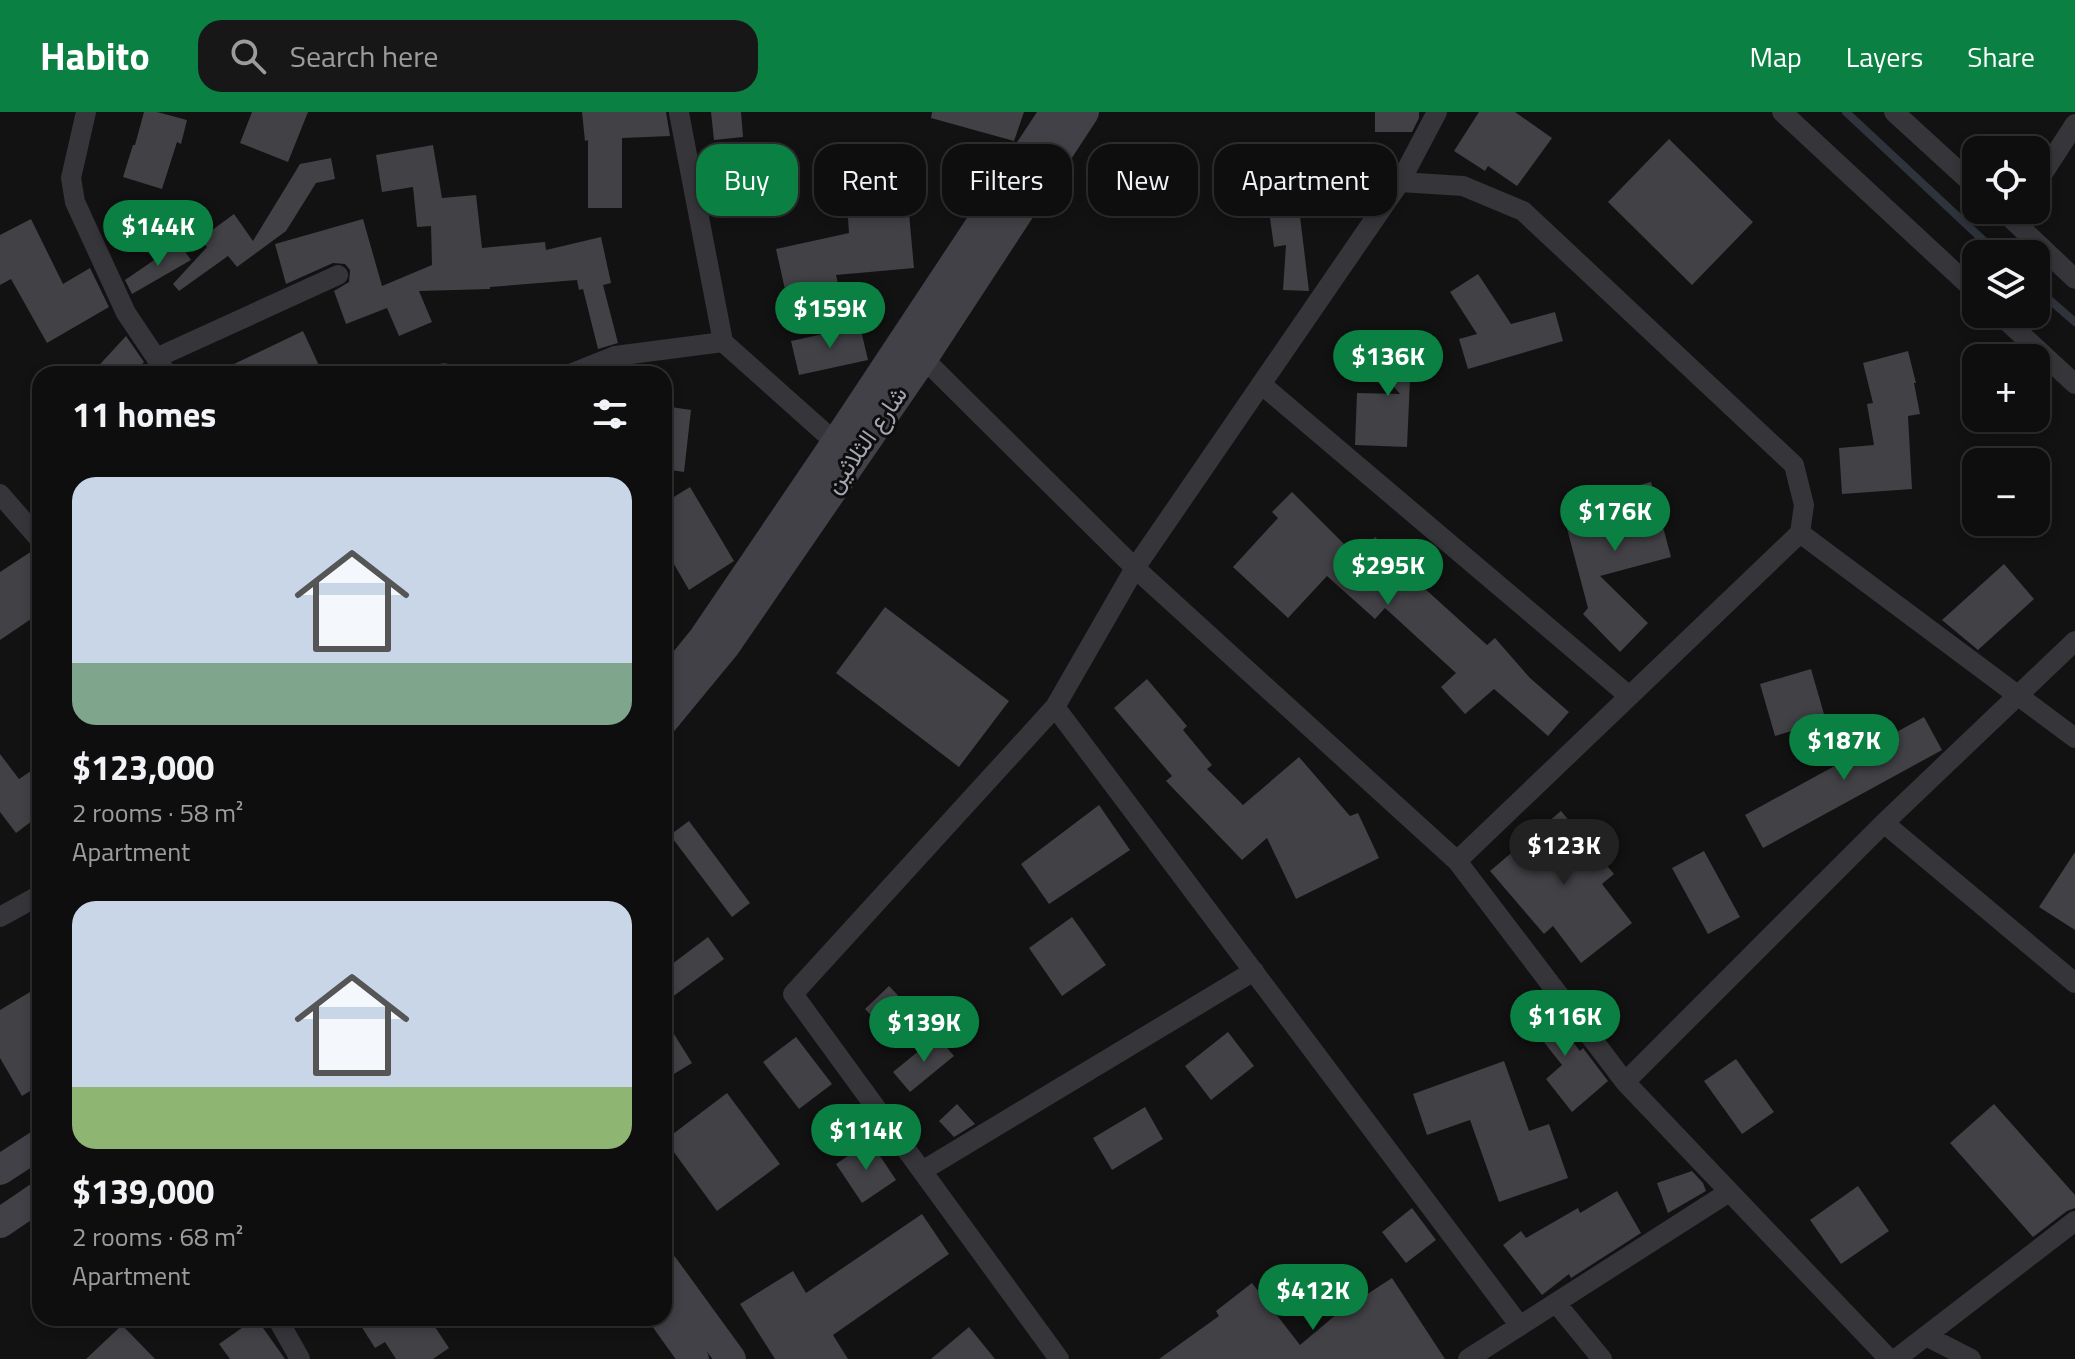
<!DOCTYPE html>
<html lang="en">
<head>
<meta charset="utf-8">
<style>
	body { margin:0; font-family:"Titillium Web",Vazirmatn,sans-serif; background:#171717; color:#f1f3f6; height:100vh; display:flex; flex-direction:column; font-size:30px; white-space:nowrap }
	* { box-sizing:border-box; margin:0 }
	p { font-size:26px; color:#9b9c9e }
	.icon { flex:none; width:44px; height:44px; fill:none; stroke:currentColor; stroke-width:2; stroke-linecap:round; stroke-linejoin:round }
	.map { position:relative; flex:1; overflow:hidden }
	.side { position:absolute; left:32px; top:254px; width:640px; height:960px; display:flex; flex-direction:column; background:#0e0e0e; border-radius:24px; box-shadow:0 4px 12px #0003,0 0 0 2px #2e2e2e }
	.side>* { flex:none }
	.banner { position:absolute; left:696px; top:32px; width:760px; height:72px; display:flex; gap:16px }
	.tools { position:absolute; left:1962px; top:24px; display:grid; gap:16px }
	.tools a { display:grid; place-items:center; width:88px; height:88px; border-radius:16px; background:#0e0e0e; box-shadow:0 4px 12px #0003,0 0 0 2px #2e2e2e; font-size:40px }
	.price { position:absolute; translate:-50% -68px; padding:0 18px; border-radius:28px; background:#0b8043; color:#fff; font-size:26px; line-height:52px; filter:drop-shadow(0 2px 4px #0008) }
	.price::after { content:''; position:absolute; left:50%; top:48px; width:24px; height:18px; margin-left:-12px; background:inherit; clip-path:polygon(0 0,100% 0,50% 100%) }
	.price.on { background:#222; color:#fff }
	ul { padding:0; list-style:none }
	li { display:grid; align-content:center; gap:16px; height:424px; padding:0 40px }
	li span { display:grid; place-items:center; height:248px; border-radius:24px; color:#555 }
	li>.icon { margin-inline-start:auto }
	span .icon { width:144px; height:144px; fill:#fffc; stroke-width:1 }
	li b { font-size:34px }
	h2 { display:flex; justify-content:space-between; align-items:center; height:96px; padding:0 40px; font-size:34px }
	.tag { padding:0 28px; border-radius:24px; background:#0e0e0e; box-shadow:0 4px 12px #0003,0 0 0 2px #2e2e2e; font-size:28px; line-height:72px }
	.tag.on { background:#0b8043; color:#fff }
	header { display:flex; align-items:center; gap:48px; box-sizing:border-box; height:112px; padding:0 40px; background:#0b8043; color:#fff }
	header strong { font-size:38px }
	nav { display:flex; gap:44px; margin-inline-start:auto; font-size:28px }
	.search { width:560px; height:72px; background:#171717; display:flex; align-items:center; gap:20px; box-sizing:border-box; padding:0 28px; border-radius:24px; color:#9b9c9e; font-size:30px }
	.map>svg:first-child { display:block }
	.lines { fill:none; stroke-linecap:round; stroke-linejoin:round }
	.stream { stroke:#2e333c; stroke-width:8 }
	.building { fill:#414146 }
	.street { stroke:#35353a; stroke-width:20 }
	.secondary { stroke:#414147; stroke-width:30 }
	.labels { text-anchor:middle; stroke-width:6; stroke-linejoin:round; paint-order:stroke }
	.street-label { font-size:24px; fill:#a4a5b2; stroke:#0d0d0e }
</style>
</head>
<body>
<header>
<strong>Habito</strong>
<div class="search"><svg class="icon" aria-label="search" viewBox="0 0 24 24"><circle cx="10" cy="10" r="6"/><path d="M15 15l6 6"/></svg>Search here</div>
<nav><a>Map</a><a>Layers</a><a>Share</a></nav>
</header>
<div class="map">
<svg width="2075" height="1247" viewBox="0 0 2075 1247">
	<rect width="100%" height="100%" fill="#121213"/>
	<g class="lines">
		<!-- stream -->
		<path class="stream" d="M 1846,0 L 1998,142
			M 2036,176 L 2075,210"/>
	</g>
	<!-- building -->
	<path class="building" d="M 144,0 L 157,0 L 187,8 L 181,32 L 177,30 L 162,77 L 123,65 L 133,33 L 135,33 Z
		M 252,0 L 308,0 L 288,50 L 240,31 Z
		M 582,0 L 666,0 L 670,24 L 622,26 L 622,96 L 588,96 L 588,28 L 585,29 Z
		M 711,0 L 741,0 L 743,25 L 714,28 Z
		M 932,0 L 1024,0 L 1014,29 L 931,6 Z
		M 1375,0 L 1419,0 L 1419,6 L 1412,20 L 1375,20 Z
		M 1479,0 L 1515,0 L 1552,26 L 1517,74 L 1488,54 L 1485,59 L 1454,39 Z
		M 1669,27 L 1753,110 L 1692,173 L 1608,90 Z
		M 433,33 L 442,86 L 476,83 L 482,136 L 545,130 L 546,138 L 601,125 L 611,171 L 603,173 L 618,231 L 598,237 L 583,177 L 579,178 L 577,168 L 490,175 L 490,177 L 419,179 L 432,210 L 399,224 L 387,196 L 346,212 L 334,179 L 349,170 L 350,158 L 345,152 L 333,151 L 286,172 L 275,132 L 363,107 L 382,174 L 432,153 L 431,114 L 417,115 L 413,75 L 382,80 L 376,43 Z
		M 782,42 L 784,84 L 741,86 L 740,44 Z
		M 331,46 L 335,67 L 316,71 L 286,119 L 237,155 L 228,144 L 179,179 L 173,172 L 207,135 L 200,127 L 234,102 L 253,129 L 300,52 Z
		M 1291,96 L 1299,96 L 1309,179 L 1283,178 L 1286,133 L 1274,135 L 1269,99 Z
		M 909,101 L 914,156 L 836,163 L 838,171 L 786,182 L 776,137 L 849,121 L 848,106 Z
		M 31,107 L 63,172 L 90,156 L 109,195 L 47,231 L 11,167 L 0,173 L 0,123 Z
		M 179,131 L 191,148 L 132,182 L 125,168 Z
		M 1478,162 L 1511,212 L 1555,200 L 1563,229 L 1468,257 L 1459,227 L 1477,222 L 1450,180 Z
		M 860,214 L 868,248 L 799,263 L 791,229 Z
		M 303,219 L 323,262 L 213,262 Z
		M 1399,222 L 1426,254 L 1410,268 L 1407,335 L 1355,333 L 1357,281 L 1400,282 L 1370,246 Z
		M 126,224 L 144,250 L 133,262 L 91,262 Z
		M 1908,239 L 1916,271 L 1914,271 L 1920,302 L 1908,304 L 1912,377 L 1842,382 L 1839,336 L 1874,333 L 1867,292 L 1873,291 L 1863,251 Z
		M 664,294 L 691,298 L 684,360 L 664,357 Z
		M 1651,370 L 1671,445 L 1600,464 L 1648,511 L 1620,540 L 1583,502 L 1588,496 L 1561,394 Z
		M 690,375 L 734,449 L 689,478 L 664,435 L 664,391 Z
		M 1292,380 L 1357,445 L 1375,425 L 1415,462 L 1412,465 L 1487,533 L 1495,526 L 1530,566 L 1569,600 L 1548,624 L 1494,577 L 1465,602 L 1441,575 L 1456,561 L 1385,496 L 1375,507 L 1327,464 L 1288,506 L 1233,455 L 1278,406 L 1272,400 Z
		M 32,439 L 40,451 L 40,501 L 0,528 L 0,460 Z
		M 2004,452 L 2034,487 L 1978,538 L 1942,508 Z
		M 885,495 L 1009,589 L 959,655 L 836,561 Z
		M 1811,557 L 1826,609 L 1775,624 L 1760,572 Z
		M 1147,567 L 1187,614 L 1183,618 L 1212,653 L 1207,657 L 1243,693 L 1299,645 L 1350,704 L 1358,701 L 1379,746 L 1296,787 L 1267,726 L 1242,748 L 1166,669 L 1172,664 L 1114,596 Z
		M 1924,605 L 1942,638 L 1763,736 L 1745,703 Z
		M 0,642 L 19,667 L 40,653 L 40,703 L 16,721 L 0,700 Z
		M 1099,693 L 1130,738 L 1049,792 L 1021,752 Z
		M 1561,699 L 1614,762 L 1602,772 L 1632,811 L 1581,851 L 1553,814 L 1544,822 L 1490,759 Z
		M 689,709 L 750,791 L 732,805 L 670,723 Z
		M 1704,739 L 1740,805 L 1708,822 L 1672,756 Z
		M 2075,740 L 2075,818 L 2039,795 Z
		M 1072,805 L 1106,853 L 1062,884 L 1029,836 Z
		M 708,825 L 724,847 L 664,891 L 664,858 Z
		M 40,874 L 40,973 L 22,984 L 0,946 L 0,898 Z
		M 889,874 L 910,896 L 886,919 L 865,897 Z
		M 1536,883 L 1580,939 L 1583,936 L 1608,969 L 1572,1000 L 1546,967 L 1562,953 L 1518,897 Z
		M 664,906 L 692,951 L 664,968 Z
		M 1228,920 L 1254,954 L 1211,988 L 1185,954 Z
		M 937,924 L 954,944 L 910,980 L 893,960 Z
		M 796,925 L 832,972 L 799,997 L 763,950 Z
		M 1736,947 L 1774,1000 L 1742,1022 L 1704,969 Z
		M 1504,949 L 1529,1019 L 1549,1012 L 1568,1066 L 1499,1090 L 1470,1008 L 1427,1023 L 1413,982 Z
		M 727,981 L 780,1052 L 717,1099 L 665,1028 Z
		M 957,992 L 975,1012 L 954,1025 L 939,1009 Z
		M 1994,992 L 2075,1083 L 2075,1096 L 2067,1099 L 2033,1125 L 1950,1031 Z
		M 1145,995 L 1163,1027 L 1112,1058 L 1093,1026 Z
		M 870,1029 L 896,1068 L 862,1091 L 836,1052 Z
		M 1692,1059 L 1703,1071 L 1706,1079 L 1668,1101 L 1657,1071 Z
		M 1858,1074 L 1889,1119 L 1841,1152 L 1810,1108 Z
		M 1617,1079 L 1641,1121 L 1571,1166 L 1569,1162 L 1542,1183 L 1503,1133 L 1521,1119 L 1526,1126 L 1578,1096 L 1580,1101 Z
		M 1412,1096 L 1436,1128 L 1406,1151 L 1382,1120 Z
		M 922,1102 L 949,1142 L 833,1223 L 848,1247 L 775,1247 L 740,1192 L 793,1159 L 806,1181 Z
		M 1392,1166 L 1445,1247 L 1159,1247 L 1219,1204 L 1216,1199 L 1252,1171 L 1300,1233 L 1338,1201 Z
		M 256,1206 L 285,1247 L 230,1247 L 219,1232 Z
		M 356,1206 L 429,1206 L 449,1236 L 433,1247 L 396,1247 L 385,1230 L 375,1236 Z
		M 122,1213 L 155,1247 L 86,1247 Z
		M 969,1215 L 995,1247 L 931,1247 Z"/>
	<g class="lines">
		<!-- street -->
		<path class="street" d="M 86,0 L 71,66 L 75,90 L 126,201 L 167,262
			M 1782,0 L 1976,180
			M 1894,0 L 1976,75
			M 679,1 L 723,230 L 836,331
			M 1400,70 L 1463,74 L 1523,99 L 1794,353 L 1804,393 L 1800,421 L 1457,749
			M 2036,72 L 2075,12
			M 2002,98 L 2075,167
			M 1999,202 L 2075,272
			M 912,240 L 923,246 L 1135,456 L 1457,749 L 1625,970 L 1889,1247
			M 156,246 L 338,163
			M 444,261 L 445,262
			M 570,262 L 615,244 L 723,230
			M 1261,272 L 1629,584
			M 0,382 L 40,428
			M 1800,421 L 2075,626
			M 1055,595 L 1520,1214
			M 1884,711 L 2075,871
			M 0,805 L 40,783
			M 1625,970 L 1884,711 L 2075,529
			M 922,1059 L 1254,859
			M 1556,1191 L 1602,1247
			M 277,1206 L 300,1247
			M 1926,1224 L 1971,1247
			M 1059,1247 L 793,882 L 1055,595 L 1135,456 L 1400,70 L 1437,0
			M 1468,1247 L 1729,1080
			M 1896,1247 L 2075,1109"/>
		<!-- secondary -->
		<path class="secondary" d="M 664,575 L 703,527 L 836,331 L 1055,0
			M 664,608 L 725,534 L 923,246 L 1084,0
			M 0,1058 L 40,1032
			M 0,1111 L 40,1084
			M 664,1155 L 731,1247
			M 664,1205 L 694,1247"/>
	</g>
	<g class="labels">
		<!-- street labels -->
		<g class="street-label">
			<text transform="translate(866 328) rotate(-55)" y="8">شارع الثلاثين</text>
		</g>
	</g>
</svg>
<div class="tools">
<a><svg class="icon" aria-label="locate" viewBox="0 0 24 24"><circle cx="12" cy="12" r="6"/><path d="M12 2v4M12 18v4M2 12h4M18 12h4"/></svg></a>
<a><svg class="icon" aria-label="layers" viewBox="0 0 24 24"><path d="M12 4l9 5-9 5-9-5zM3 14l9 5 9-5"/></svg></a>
<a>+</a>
<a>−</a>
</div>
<b class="price" style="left:158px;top:156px">$144K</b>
<b class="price" style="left:830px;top:238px">$159K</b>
<b class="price" style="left:1388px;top:286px">$136K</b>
<b class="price" style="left:1615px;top:441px">$176K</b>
<b class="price" style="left:1388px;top:495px">$295K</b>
<b class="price" style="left:1844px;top:670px">$187K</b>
<b class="price on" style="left:1564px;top:775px">$123K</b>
<b class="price" style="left:1565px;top:946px">$116K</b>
<b class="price" style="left:924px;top:952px">$139K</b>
<b class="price" style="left:866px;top:1060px">$114K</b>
<b class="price" style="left:1313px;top:1220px">$412K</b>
<div class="banner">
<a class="tag on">Buy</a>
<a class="tag">Rent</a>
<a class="tag">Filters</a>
<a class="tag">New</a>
<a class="tag">Apartment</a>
</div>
<section class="side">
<h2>11 homes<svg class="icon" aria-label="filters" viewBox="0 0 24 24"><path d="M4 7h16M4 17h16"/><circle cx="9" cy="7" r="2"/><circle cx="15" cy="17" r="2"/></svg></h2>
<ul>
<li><span style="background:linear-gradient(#c9d6e8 75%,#7fa58c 0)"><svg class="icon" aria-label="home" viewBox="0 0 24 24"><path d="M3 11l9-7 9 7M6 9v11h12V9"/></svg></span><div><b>$123,000</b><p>2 rooms · 58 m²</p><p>Apartment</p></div></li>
<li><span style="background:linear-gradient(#c9d6e8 75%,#8fb573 0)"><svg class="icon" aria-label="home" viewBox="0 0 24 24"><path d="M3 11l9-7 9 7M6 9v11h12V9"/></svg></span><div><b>$139,000</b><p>2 rooms · 68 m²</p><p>Apartment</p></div></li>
</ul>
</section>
</div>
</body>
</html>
